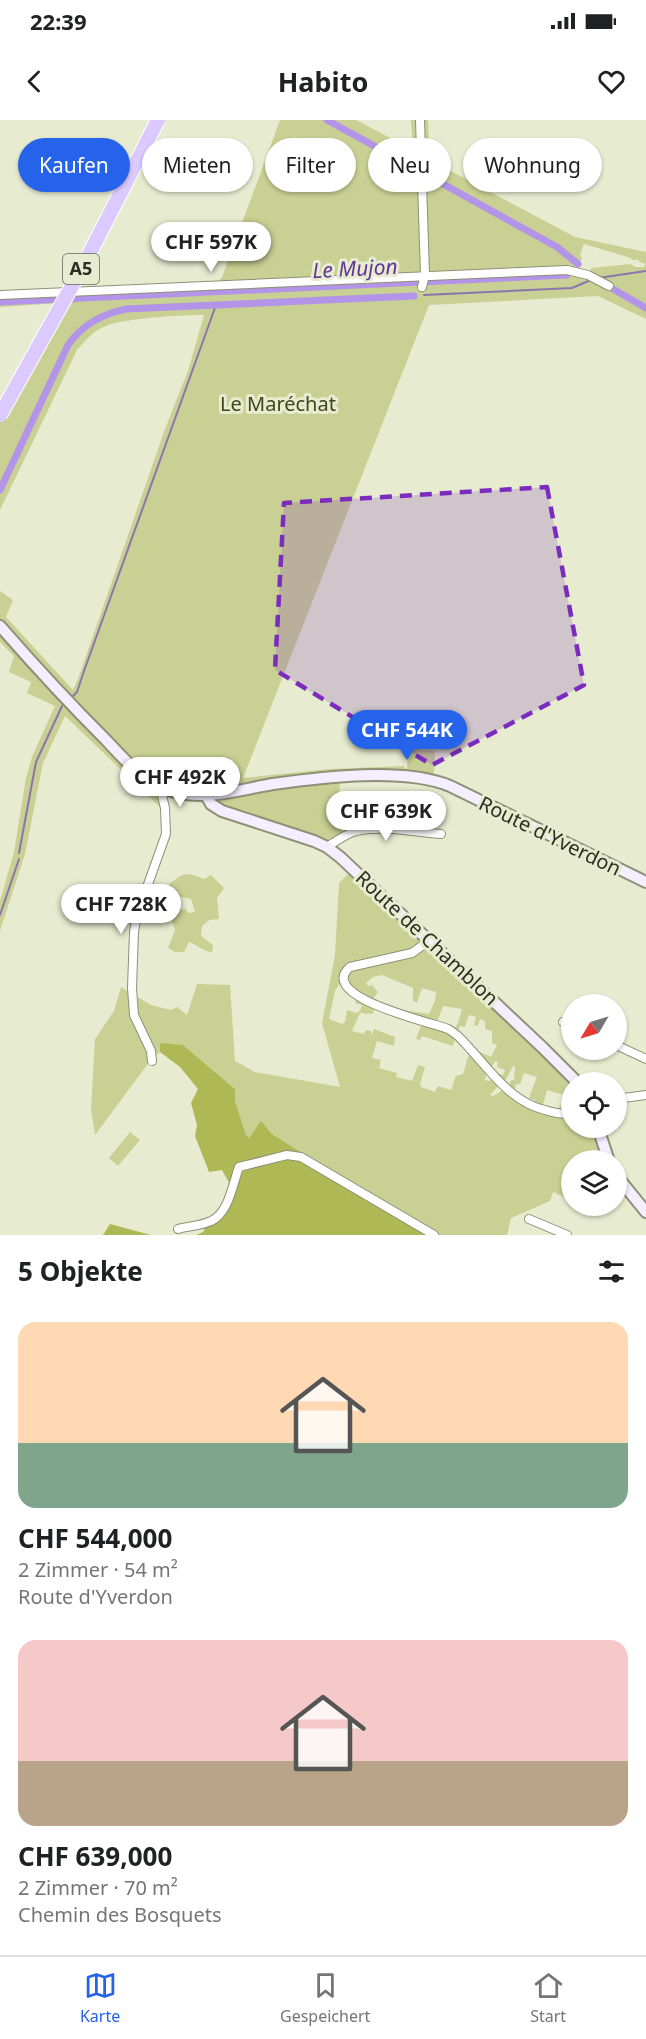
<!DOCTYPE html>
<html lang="de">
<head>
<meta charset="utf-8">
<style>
	body { margin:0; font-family:"Noto Sans",sans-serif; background:#f6f6f6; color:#202124; height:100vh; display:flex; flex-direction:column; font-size:22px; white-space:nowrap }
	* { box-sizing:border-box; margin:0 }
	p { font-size:20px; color:#757577 }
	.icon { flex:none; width:33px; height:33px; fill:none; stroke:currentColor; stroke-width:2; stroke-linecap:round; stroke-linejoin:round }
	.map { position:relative; height:1115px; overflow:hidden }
	.side { display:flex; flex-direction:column; background:#fff; flex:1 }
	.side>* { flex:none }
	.banner { position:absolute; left:18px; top:18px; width:610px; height:54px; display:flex; gap:12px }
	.needle { width:39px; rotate:232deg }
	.fabs { position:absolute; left:561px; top:874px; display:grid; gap:12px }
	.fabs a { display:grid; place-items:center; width:66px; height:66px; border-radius:50%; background:#fff; box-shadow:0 2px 4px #0004; font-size:30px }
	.price { position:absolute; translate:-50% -51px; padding:0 14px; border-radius:21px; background:#fff; color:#222; font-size:20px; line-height:39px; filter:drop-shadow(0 2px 3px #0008) }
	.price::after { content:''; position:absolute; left:50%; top:36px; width:18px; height:14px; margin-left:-9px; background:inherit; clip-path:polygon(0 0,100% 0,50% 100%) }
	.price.on { background:#2563eb; color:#fff }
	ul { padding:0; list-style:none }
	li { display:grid; align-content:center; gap:12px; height:318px; padding:0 18px }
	li span { display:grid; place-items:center; height:186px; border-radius:18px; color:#555 }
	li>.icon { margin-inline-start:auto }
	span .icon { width:108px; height:108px; fill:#fffc; stroke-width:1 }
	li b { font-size:26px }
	h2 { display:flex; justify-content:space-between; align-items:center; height:72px; padding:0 18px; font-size:26px }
	.chip { padding:0 21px; border-radius:27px; background:#fff; box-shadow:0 2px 4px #0004; font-size:21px; line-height:54px }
	.chip.on { background:#2563eb; color:#fff }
	.status { display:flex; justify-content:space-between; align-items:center; height:42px; padding:0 30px; background:#fff; direction:ltr }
	.status svg { height:16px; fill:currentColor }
	header { display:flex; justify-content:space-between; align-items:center; height:78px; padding:0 18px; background:#fff; font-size:27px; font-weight:700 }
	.tabs { display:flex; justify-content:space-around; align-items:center; height:84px; border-top:2px solid #e0e0e0; background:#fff; font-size:16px; color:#757577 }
	.tabs a { display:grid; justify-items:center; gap:3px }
	.tabs .on { color:#2563eb }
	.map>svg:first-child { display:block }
	.green { fill:#c8d093; fill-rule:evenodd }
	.forest { fill:#aeb955 }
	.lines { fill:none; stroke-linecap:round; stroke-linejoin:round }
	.stream { stroke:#8c75ae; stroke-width:2 }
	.canal { stroke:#b494e9; stroke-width:7 }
	.street-casing { stroke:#8d9177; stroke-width:10 }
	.secondary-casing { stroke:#8d9177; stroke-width:14 }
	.street { stroke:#fff; stroke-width:8 }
	.secondary { stroke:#f4efff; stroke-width:10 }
	.highway-bridge-casing { stroke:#fff; stroke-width:16; stroke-linecap:butt }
	.highway-bridge { stroke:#dcc9fe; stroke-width:14 }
	.marked { fill:#7b2cbf; fill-opacity:0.2; stroke:#7b2cbf; stroke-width:4.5; stroke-dasharray:12 8; stroke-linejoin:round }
	.labels { text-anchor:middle; stroke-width:6; stroke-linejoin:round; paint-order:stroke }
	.shield { fill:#e7ecd0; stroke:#656758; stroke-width:1.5 }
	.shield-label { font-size:18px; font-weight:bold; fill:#2d2e24 }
	.park-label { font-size:20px; fill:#40451b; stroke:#e7ecd0 }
	.street-label { font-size:20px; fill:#2d2e24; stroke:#e7ecd0 }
	.water-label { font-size:21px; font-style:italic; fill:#613598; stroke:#e7ecd0 }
</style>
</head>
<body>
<div class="status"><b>22:39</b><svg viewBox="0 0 49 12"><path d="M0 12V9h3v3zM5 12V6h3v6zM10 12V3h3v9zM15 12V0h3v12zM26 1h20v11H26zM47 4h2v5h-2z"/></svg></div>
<header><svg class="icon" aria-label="back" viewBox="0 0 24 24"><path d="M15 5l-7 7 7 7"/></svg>Habito<svg class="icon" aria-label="heart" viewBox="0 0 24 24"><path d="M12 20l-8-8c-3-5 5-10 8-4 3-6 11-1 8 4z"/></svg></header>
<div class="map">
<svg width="646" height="1115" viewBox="0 0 646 1115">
	<rect width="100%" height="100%" fill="#e7ecd0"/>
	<!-- green -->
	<path class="green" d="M 280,0 L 356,0 L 413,30 L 411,0 L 428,0 L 430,40 L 575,117 L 646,132 L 646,199 L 598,176 L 429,185 L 243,658 L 330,649 L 403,646 L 407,649 L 408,629 L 435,631 L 434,652 L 431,659 L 340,658 L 338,700 L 345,716 L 327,727 L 241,697 L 206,675 L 160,667 L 163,682 L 160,687 L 65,596 L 43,643 L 25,734 L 0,811 L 0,781 L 14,732 L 26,658 L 32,637 L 55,586 L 27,573 L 31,562 L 9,552 L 14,536 L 0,522 L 0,471 L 13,480 L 6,497 L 73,570 L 78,559 L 165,309 L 188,251 L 204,195 C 183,195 124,198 106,206 C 94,210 85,221 77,230 L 0,390 L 0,297 L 62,183 L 0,187 L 0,175 L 217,163 L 222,157 ZM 584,124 L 631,138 L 632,140 L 639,140 L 639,142 L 646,144 L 643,147 L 635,147 L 631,144 L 592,148 L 588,155 L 573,151 L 582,139 L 580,135 Z
		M 353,749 L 572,963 L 572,1008 L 591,1008 L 609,1041 L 572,1041 L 571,1080 L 553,1072 L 550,1081 L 511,1098 L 507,1115 L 434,1115 L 272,1014 L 261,1002 L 249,1018 L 246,1015 L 235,981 L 235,969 L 183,925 L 160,924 L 160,932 L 150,941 L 95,1015 L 91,990 L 95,919 L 114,891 L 121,867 L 151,885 L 171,890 L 177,887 L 187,895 L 197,864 L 230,865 L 235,941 L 255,952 L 340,967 L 322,903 L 335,835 L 339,763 ZM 382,855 L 413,868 L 413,881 L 417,883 L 422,868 L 436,872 L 435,881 L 429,894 L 396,889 L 395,894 L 436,905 L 443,886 L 462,889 L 458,903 L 454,909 L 458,912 L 460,906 L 465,907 L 469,895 L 476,897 L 474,905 L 478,906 L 480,899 L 485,901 L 485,909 L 492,911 L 492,923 L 497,925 L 491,937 L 478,931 L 471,923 L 469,927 L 473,932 L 468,937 L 463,954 L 456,956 L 451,970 L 438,966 L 435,972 L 421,967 L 420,964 L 425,947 L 418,945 L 412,961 L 396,957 L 397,953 L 379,948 L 381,940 L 372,938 L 377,921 L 394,926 L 395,917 L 374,909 L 371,916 L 371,911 L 366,910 L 364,914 L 352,911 L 360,893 L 373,894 L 374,889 L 361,880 L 356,881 L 355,883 L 362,885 L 360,891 L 356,893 L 347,890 L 345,902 L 342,904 L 329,899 L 335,871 L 343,858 L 353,871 L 370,883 L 378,872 L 372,865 L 369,866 L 366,863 L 373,857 ZM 495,941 L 498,942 L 497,947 L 505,950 L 503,955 L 496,953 L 497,958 L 489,961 L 485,960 C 486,952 492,948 495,941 ZM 513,946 L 515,946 L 514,960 L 511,960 L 508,970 L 506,968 L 493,976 L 490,975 L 499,965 L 503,965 ZM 524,953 L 537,957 L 529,978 L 535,980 L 534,983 L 514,975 L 516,964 L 520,964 ZM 547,970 L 564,975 L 558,993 L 542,989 Z
		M 190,754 L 204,759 L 211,755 L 224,768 L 217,778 L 219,799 L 209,800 L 202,806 L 201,816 L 213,825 L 212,832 C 202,831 198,825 189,822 L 184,832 L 175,832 L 168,828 L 175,810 L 170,796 L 177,790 L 186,789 L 188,793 L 195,792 L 191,779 L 171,775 L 169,764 L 182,755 Z
		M 421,906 C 433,907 445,910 455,918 L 453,926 L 422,916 L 420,920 L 416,919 Z
		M 130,1012 L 140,1020 L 118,1046 L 109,1038 Z"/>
	<!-- forest -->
	<path class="forest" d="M 160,923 L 183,925 L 235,969 L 235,981 L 246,1015 L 249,1018 L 261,1001 L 272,1014 L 433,1115 L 196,1115 L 203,1112 L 207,1105 L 218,1100 L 233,1070 L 222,1050 L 209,1052 L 195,1016 L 197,1005 L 191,983 L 198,969 L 180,947 L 160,932 Z
		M 110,1104 L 151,1115 L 103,1115 Z"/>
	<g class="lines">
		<!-- stream -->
		<path class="stream" d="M 598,158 L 646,151
			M 424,175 L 572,168 L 593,159
			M 72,577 L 77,572 L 84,551 L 216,185
			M 19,733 L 36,642 L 62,586
			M 0,795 L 19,739"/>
		<!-- canal -->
		<path class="canal" d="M 327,0 L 557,127 L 578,144
			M 613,169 L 646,188
			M 0,182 L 567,155
			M 0,370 L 68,225 C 83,204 102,194 126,189 L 414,176"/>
		<!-- street casing -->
		<g class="street-casing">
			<path id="street" d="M 420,0 L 425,155 L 422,167
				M 0,175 L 567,150 L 588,155 L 609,166
				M 327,727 C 336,721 346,714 356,711 C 380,705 416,712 441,714
				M 425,817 L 423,825 L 412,833 L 350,847 C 315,877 434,903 448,909 C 458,914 464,922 471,930 C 493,954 512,982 545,990 C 554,993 562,995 572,993
				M 563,902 L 572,906
				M 616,925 L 646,939
				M 152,941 L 151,931 L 134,895 L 132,868 L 134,812 L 137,795 L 166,714 L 165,688 L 160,667
				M 616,979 L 646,975
				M 529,1099 L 567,1115
				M 178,1109 C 188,1106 201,1106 211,1101 C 229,1093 233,1063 239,1047 L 287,1035 L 301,1037 L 434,1115"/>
		</g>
		<!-- secondary casing -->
		<g class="secondary-casing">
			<path id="secondary" d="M 0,506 C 34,545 69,583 106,620 C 122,637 139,657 161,667 C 197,684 237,670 273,664 C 323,657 404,647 450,666 L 646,762
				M 206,675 L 211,684 L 222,691 L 314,721 L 327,727 L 340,737 L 542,927 L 578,963
				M 598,1008 L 609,1041
				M 616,1055 L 646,1092"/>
		</g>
		<!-- street -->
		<use href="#street" class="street"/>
		<!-- secondary -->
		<use href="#secondary" class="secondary"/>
		<!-- highway-bridge casing -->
		<g class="highway-bridge-casing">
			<path id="highway-bridge" d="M 0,295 L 82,148 L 158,0"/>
		</g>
		<!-- highway-bridge -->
		<use href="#highway-bridge" class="highway-bridge"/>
	</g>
	<!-- marked area -->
	<path class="marked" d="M 547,367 L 584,565 L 432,645 L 275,550 L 284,383 Z"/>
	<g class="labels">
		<!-- shield labels -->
		<rect class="shield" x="63" y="134" width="36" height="30" rx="4.5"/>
		<g class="shield-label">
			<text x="81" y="155">A5</text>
		</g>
		<!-- park labels -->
		<g class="park-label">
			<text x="278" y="291">Le Maréchat</text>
		</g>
		<!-- street labels -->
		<g class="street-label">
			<text transform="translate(550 716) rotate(26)" y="7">Route d'Yverdon</text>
			<text transform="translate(427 818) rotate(43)" y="7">Route de Chamblon</text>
		</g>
		<!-- water labels -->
		<g class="water-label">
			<text transform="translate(355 149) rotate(-3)" y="7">Le Mujon</text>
		</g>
	</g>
</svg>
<div class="fabs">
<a><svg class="needle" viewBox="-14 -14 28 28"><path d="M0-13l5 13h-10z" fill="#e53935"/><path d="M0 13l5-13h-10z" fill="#757577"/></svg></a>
<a><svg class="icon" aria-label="locate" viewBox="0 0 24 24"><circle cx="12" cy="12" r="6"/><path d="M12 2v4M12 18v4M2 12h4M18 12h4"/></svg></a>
<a><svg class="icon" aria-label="layers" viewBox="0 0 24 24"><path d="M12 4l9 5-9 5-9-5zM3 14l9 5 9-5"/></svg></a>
</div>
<b class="price" style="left:211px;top:153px">CHF 597K</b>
<b class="price on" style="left:407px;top:641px">CHF 544K</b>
<b class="price" style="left:180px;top:688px">CHF 492K</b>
<b class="price" style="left:386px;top:722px">CHF 639K</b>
<b class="price" style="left:121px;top:815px">CHF 728K</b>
<div class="banner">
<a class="chip on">Kaufen</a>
<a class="chip">Mieten</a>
<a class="chip">Filter</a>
<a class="chip">Neu</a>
<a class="chip">Wohnung</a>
</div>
</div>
<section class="side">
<h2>5 Objekte<svg class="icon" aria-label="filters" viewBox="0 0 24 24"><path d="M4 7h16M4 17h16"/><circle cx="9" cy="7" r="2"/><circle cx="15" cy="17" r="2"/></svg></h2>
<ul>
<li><span style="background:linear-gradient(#ffd9b3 65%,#7fa58c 0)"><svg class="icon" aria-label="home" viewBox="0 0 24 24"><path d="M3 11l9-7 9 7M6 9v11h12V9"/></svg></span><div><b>CHF 544,000</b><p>2 Zimmer · 54 m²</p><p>Route d'Yverdon</p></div></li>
<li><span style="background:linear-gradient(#f6c9c9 65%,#b9a48a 0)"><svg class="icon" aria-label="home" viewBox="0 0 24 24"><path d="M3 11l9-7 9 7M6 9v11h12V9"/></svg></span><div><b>CHF 639,000</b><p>2 Zimmer · 70 m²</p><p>Chemin des Bosquets</p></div></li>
</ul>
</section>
<nav class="tabs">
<a class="on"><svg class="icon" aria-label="map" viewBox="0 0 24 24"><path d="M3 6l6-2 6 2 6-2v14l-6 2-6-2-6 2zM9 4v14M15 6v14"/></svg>Karte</a>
<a><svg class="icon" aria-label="saved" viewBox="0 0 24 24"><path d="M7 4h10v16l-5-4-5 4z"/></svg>Gespeichert</a>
<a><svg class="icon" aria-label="home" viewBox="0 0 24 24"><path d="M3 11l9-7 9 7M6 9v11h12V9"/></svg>Start</a>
</nav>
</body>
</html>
